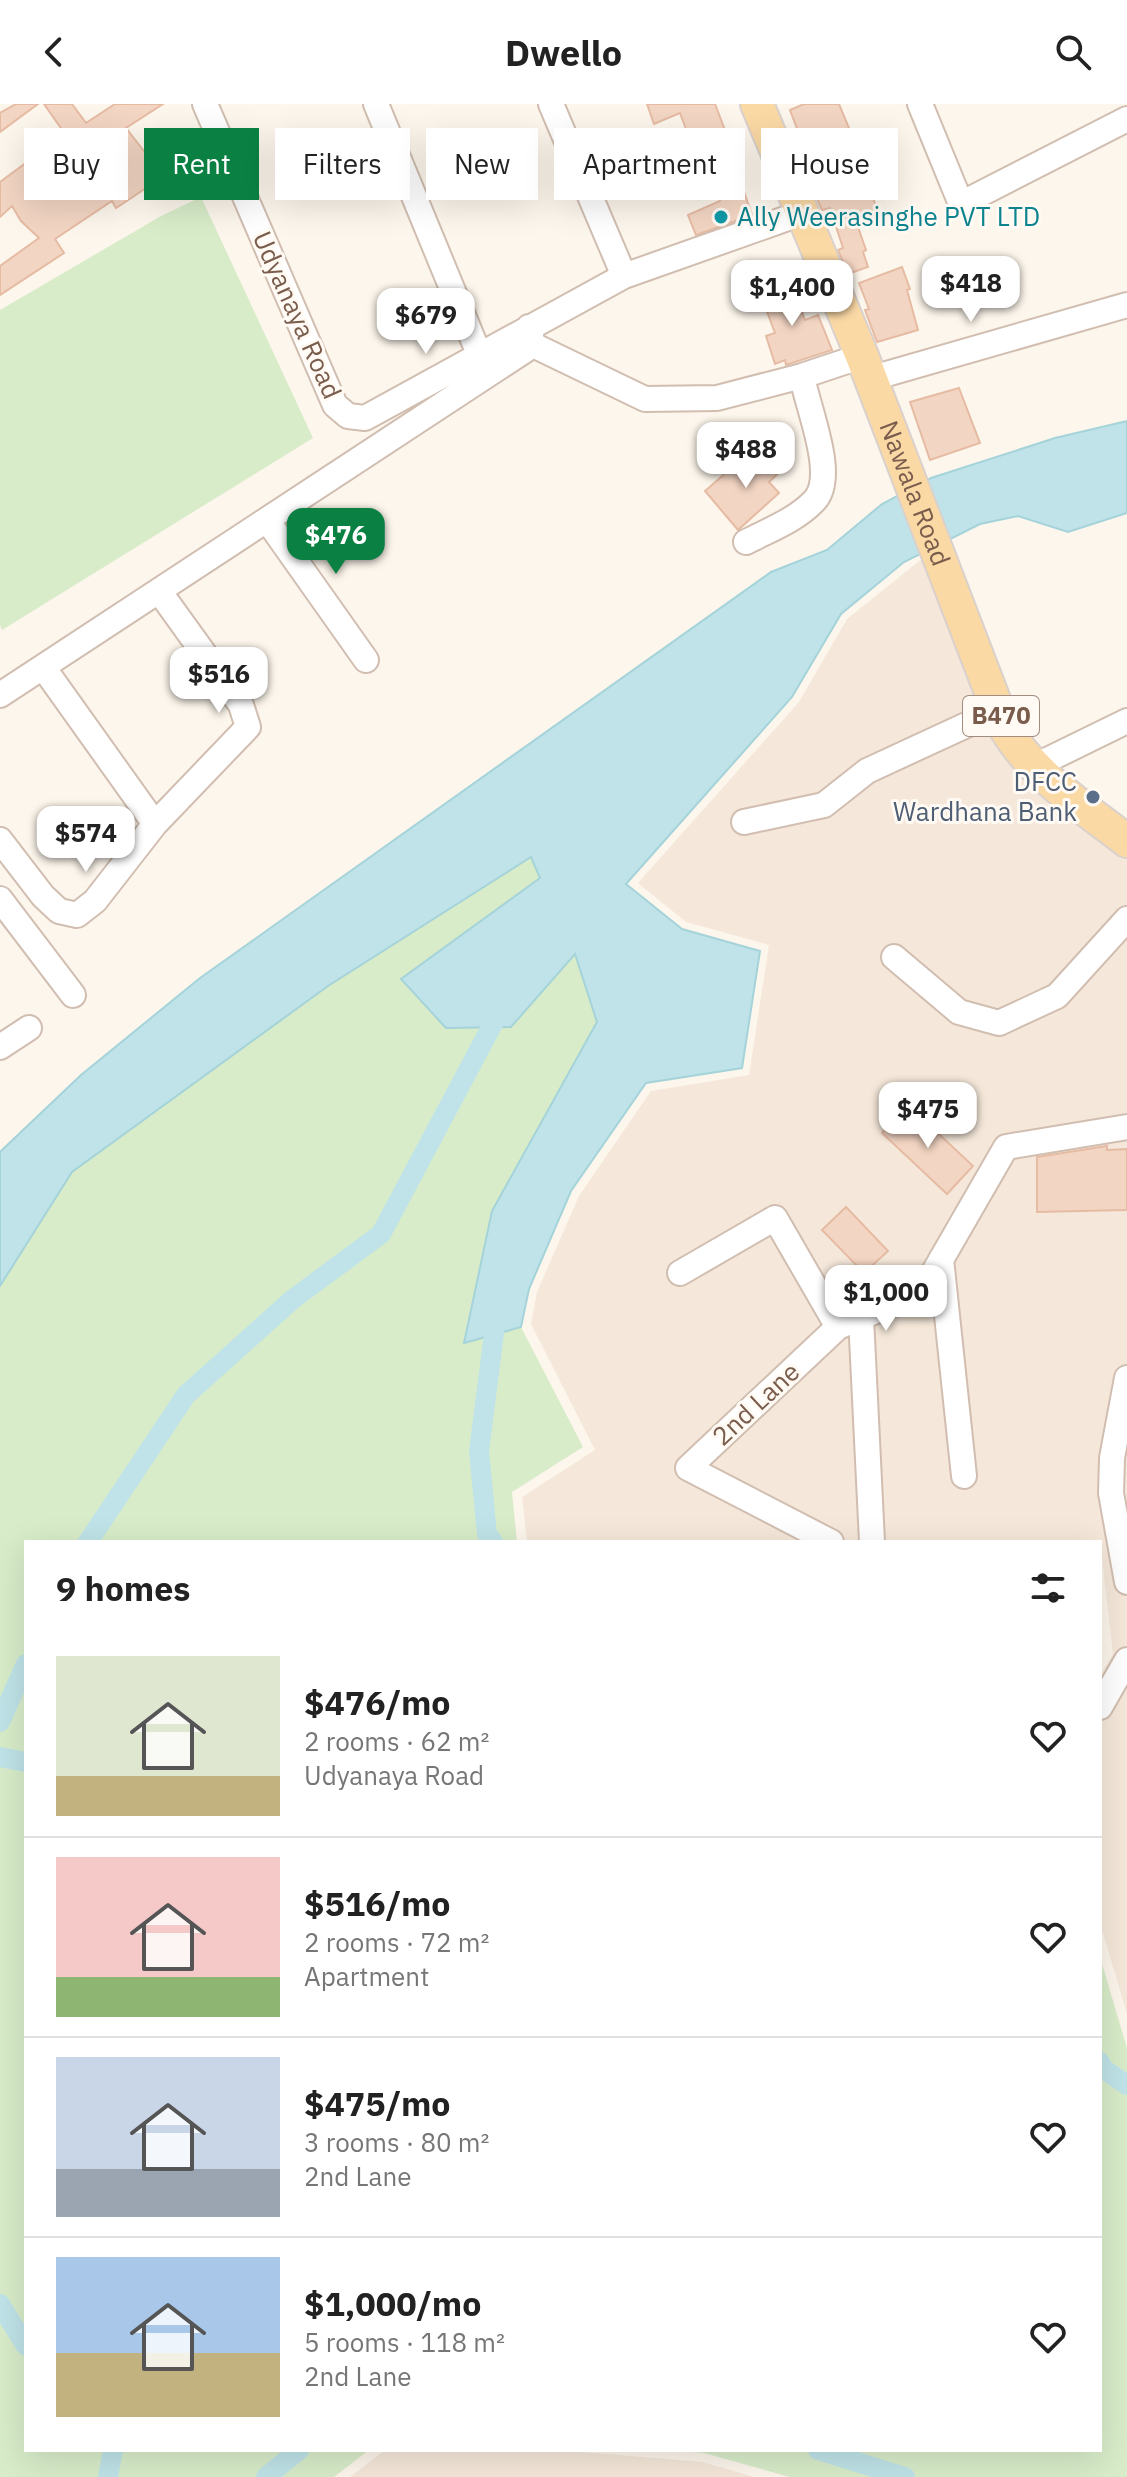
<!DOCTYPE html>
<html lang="en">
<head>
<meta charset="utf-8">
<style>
	body { margin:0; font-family:"IBM Plex Sans",sans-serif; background:#f2f2f2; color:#222; height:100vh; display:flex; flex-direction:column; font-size:30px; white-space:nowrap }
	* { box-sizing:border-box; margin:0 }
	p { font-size:26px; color:#767676 }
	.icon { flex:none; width:44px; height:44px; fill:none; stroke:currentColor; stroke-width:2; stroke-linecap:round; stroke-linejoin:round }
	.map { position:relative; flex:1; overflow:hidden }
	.side { position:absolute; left:24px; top:1436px; width:1078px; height:912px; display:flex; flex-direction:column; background:#fff; border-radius:0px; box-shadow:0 8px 32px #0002 }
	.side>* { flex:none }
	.top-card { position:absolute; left:24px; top:24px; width:1080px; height:72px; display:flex; gap:16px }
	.price { position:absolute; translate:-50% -68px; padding:0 18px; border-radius:16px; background:#fff; color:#222; font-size:26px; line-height:52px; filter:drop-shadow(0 2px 4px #0008) }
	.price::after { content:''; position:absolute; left:50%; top:48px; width:24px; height:18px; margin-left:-12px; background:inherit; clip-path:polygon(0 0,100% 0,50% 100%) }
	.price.on { background:#0b8043; color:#fff }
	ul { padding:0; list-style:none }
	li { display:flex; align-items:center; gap:24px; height:200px; padding:0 32px }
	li+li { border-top:2px solid #e0e0e0 }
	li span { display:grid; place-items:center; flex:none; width:224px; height:160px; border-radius:0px; color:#555 }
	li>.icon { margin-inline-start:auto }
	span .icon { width:96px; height:96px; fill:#fffc; stroke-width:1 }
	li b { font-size:34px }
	h2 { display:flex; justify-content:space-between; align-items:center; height:96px; padding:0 32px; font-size:34px }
	.chip { padding:0 28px; border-radius:0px; background:#fff; box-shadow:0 8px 32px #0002; font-size:28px; line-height:72px }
	.chip.on { background:#0b8043; color:#fff }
	header { display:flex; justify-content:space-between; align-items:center; height:104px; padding:0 32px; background:#fff; font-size:36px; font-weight:700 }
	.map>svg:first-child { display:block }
	.residential { fill:#f5e8da }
	.green { fill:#d8ecc9 }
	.water { fill:#bfe3e8; stroke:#a5d3da; stroke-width:2 }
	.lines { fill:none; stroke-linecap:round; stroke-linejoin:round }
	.canal { stroke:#bfe3e8; stroke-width:20 }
	.building { fill:#f3d5c3; stroke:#e6bba3; stroke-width:2 }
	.minor-casing { stroke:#d1beb0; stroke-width:28 }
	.major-casing { stroke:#dad1cd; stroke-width:36 }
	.minor { stroke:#fff; stroke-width:24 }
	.major { stroke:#fbd9a5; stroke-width:32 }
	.culture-dot { fill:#0f9aa8; stroke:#fffaf3; stroke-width:3 }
	.service-dot { fill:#5c6f8a; stroke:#fffaf3; stroke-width:3 }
	.labels { text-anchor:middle; stroke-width:6; stroke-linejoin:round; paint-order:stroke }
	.shield { fill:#fffaf3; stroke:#a28b7f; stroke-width:2 }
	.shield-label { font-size:24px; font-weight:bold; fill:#7a5c4d }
	.culture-label { font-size:26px; fill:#0d838f; stroke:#fffaf3; text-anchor:start }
	.street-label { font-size:26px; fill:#7a5c4d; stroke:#fffaf3 }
	.service-label { font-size:26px; fill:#4e5e75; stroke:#fffaf3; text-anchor:end }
</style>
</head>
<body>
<header><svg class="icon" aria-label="back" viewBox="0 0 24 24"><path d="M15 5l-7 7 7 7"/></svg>Dwello<svg class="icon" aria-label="search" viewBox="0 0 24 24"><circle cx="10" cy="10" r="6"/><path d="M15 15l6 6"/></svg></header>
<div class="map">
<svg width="1127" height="2373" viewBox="0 0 1127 2373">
	<rect width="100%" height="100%" fill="#fdf6ec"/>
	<!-- residential -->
	<path class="residential" d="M 928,450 L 1010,649 L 1127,748 L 1127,1910 L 1103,1829 L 1100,1827 L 1100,1571 L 1113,1550 L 1100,1438 L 527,1437 L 522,1393 L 595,1346 L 531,1220 L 537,1188 L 579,1092 L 651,987 L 749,971 L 769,841 L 686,818 L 638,779 L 799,598 L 847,515 Z
		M 385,2346 L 559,2346 L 703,2358 L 754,2373 L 350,2373 Z"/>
	<!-- green -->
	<path class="green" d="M 201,93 L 313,334 L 2,526 L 0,521 L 0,206 L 161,112 Z
		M 531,753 L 540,774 L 401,875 L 574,849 L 597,918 L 492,1107 L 465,1238 L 521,1223 L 583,1343 L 512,1388 L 517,1438 L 26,1438 L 26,2346 L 369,2346 L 334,2373 L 0,2373 L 0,1182 L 71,1068 L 328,882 Z
		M 1100,1853 L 1127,1944 L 1127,2373 L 790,2373 L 704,2349 L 672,2346 L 1100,2346 Z"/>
	<!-- water -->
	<path class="water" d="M 1127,317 L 1127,409 L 1068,428 L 1018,412 L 980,420 L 904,458 L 841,510 L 792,593 L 626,780 L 682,825 L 760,847 L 742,964 L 646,979 L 571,1087 L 529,1185 L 521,1223 L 464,1239 L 492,1107 L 597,918 L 575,850 L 511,923 L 446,924 L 401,875 L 540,774 L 531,753 L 328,882 L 72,1068 L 0,1182 L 0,1048 L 81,971 L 200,874 L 771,468 L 827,446 L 882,400 L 931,374 L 1055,334 Z"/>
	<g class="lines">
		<!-- canal -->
		<path class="canal" d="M 88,1438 L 186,1291 L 293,1195 L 381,1130 L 504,899
			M 493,1438 L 487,1430 L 479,1347 L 497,1206
			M 0,1618 L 26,1560
			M 0,1653 L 26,1658
			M 1100,1958 L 1102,1964 L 1127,1981
			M 0,2200 L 26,2242
			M 818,2346 L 905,2373
			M 108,2373 L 113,2346
			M 266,2373 L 299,2346"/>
	</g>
	<!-- building -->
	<path class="building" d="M 16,0 L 38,0 L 0,28 L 0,9 Z
		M 44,0 L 72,0 L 86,19 L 115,0 L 163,0 L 126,24 L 147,51 L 153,47 L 170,68 L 116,104 L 112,97 L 55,135 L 64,149 L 0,191 L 0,162 L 39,134 L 21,117 L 12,102 L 0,113 L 0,78 L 65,30 Z
		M 647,0 L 715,0 L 736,55 L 743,85 L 752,111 L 696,131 L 688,111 L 720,97 L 709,66 L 702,68 L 680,9 L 654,20 Z
		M 804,0 L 839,0 L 858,46 L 853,47 L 866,94 L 872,91 L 879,112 L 857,120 L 866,146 L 863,148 L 868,163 L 848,170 L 838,146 L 843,144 L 830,104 L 822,106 L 810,78 L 816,75 L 790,6 Z
		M 902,163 L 910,185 L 907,186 L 918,226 L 877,238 L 865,206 L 869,205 L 859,179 Z
		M 790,178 L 805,216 L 818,211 L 832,246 L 786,261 L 785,256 L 775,260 L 766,232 L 775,229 L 760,189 Z
		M 959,284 L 980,339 L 930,356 L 910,298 Z
		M 770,347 L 785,363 L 769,378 L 779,389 L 738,426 L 705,387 L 737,359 L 746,369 Z
		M 908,1001 L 973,1062 L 947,1090 L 882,1029 Z
		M 1107,1042 L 1107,1046 L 1127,1045 L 1127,1106 L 1037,1108 L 1037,1053 Z
		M 846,1103 L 888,1147 L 864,1169 L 822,1126 Z"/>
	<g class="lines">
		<!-- minor casing -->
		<g class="minor-casing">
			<path id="minor" d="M 205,0 L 335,301 L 348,312 L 365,314 L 624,172 L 802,109
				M 376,0 L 479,250
				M 551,0 L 624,172
				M 920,0 L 961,100 L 1127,15
				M 533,241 L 645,295 L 717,294 L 802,272 L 862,252
				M 869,275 L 1127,201
				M 267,416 L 366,556
				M 746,438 C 769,426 796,416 814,397 C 838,373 807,303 802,272
				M 43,563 L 155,720 L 248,623 L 241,601 L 159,487
				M 0,591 L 533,241 L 529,223
				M 1035,662 L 1127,617
				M 744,718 L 824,701 L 867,667 L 999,606
				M 0,736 L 43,792 L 59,807 L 77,811 L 95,797 L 155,720
				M 0,795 L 73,891
				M 894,853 L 959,908 L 999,919 L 1057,892 L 1127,815
				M 0,943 L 29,924
				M 941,1155 L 964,1372
				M 680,1169 L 775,1114 L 838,1223
				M 861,1213 L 872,1438
				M 1127,1274 L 1112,1354 L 1111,1389 L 1127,1478
				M 831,1438 L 688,1364 L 838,1223 L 923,1187 L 1006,1043 L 1127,1023
				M 1100,1603 L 1127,1556"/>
		</g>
		<!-- major casing -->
		<g class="major-casing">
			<g id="major">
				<path id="s1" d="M 757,0 L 862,252 L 1004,622 C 1032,671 1083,703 1127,737"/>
			</g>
		</g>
		<!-- minor -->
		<use href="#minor" class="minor"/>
		<!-- major -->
		<use href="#major" class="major"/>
	</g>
	<!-- markers -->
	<circle class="culture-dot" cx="721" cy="113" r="8"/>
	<circle class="service-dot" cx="1093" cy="693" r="8"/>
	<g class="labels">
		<!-- shield labels -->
		<rect class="shield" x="963" y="592" width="76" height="40" rx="6"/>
		<g class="shield-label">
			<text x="1001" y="620">B470</text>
		</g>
		<!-- culture labels -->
		<g class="culture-label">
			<text x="737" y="122">Ally Weerasinghe PVT LTD</text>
		</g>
		<!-- street labels -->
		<g class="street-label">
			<text transform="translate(297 211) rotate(66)" y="9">Udyanaya Road</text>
			<text dy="9" stroke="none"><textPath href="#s1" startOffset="420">Nawala Road</textPath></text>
			<text transform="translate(756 1300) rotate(-43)" y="9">2nd Lane</text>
		</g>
		<!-- service labels -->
		<g class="service-label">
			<text x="1077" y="687">DFCC<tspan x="1077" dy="30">Wardhana Bank</tspan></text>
		</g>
	</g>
</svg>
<b class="price" style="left:971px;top:220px">$418</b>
<b class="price" style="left:792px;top:224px">$1,400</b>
<b class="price" style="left:426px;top:252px">$679</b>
<b class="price" style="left:746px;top:386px">$488</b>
<b class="price on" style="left:336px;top:472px">$476</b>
<b class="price" style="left:219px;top:611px">$516</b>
<b class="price" style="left:86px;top:770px">$574</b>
<b class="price" style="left:928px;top:1046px">$475</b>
<b class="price" style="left:886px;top:1229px">$1,000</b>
<div class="top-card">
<a class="chip">Buy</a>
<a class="chip on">Rent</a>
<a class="chip">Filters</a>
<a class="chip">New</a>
<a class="chip">Apartment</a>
<a class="chip">House</a>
</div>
<section class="side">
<h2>9 homes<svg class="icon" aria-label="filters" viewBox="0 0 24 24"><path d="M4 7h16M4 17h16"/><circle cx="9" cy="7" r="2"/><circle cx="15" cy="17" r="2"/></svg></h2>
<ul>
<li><span style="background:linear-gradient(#dfe7d0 75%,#c2b280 0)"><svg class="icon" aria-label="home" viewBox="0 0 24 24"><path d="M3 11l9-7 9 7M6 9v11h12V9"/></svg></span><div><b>$476/mo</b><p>2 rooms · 62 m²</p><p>Udyanaya Road</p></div><svg class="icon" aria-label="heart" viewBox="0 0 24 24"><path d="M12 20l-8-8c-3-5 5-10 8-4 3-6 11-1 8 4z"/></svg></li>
<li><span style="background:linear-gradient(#f6c9c9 75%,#8fb573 0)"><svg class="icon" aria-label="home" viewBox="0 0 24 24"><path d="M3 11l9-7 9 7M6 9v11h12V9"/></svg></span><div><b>$516/mo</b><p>2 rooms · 72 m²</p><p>Apartment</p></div><svg class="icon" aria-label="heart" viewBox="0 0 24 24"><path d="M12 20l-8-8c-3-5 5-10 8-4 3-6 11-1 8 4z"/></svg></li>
<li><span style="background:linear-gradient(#c9d6e8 70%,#9aa5b1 0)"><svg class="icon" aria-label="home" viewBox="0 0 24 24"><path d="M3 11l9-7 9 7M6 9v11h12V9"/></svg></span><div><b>$475/mo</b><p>3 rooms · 80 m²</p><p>2nd Lane</p></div><svg class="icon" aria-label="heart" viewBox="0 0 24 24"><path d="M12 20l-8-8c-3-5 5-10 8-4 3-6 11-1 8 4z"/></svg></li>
<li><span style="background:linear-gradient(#a9c7e8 60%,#c2b280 0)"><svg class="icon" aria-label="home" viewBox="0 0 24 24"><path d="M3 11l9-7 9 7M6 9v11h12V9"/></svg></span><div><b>$1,000/mo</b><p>5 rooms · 118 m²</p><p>2nd Lane</p></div><svg class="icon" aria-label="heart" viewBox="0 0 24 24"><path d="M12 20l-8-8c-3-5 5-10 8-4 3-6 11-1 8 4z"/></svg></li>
</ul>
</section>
</div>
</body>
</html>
